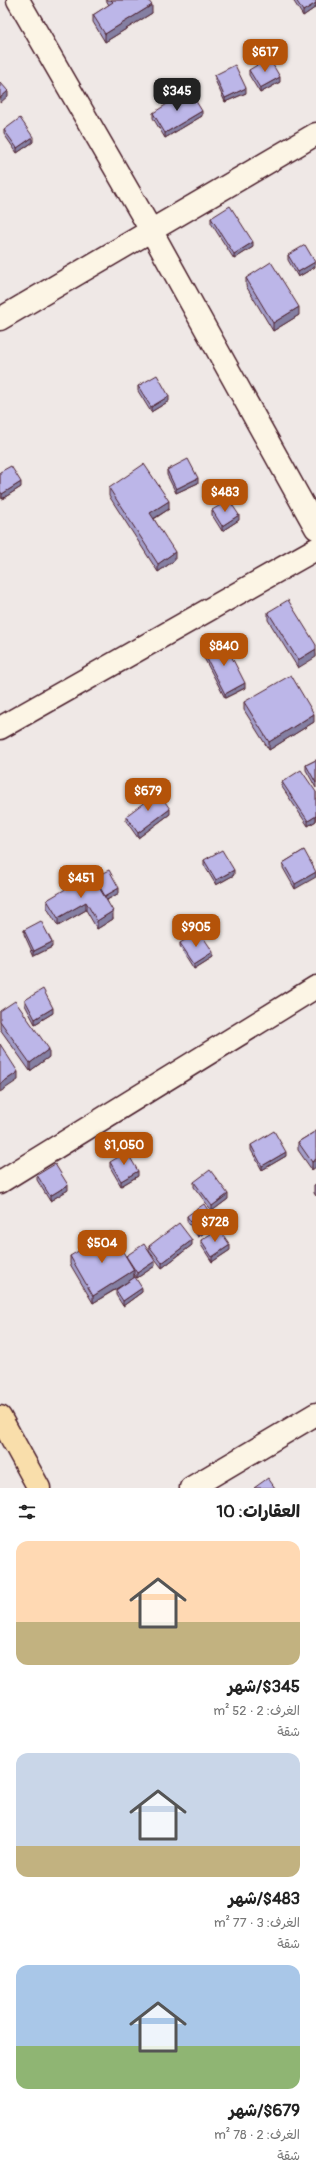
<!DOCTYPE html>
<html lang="ar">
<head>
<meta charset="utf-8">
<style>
	body { margin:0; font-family:Pangolin,"Playpen Sans Arabic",sans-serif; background:#f6f6f6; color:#222; direction:rtl; height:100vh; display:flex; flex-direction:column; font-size:15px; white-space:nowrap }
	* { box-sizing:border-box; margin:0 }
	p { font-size:13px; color:#767676 }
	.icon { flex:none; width:22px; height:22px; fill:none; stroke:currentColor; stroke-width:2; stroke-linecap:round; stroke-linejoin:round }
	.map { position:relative; height:1488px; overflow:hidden; direction:ltr }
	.side { display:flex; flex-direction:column; background:#fff; flex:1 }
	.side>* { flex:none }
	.price { position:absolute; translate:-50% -34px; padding:0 9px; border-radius:8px; background:#b45309; color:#fff; font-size:13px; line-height:26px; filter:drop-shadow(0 1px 2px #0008) }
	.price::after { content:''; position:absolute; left:50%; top:24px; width:12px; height:9px; margin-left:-6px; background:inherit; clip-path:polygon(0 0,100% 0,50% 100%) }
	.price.current { background:#222; color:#fff }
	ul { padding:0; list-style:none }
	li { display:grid; align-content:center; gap:8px; height:212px; padding:0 16px }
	li span { display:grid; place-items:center; height:124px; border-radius:12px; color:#555 }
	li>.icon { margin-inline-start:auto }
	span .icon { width:72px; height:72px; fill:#fffc; stroke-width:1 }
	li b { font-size:17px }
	h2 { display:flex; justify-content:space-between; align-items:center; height:48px; padding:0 16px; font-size:17px }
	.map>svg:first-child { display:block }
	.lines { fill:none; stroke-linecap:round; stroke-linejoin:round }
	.minor-casing { stroke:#4a1f2b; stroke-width:25 }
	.trunk-casing { stroke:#4a1f2b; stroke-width:25 }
	.minor { stroke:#fcf5e5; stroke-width:22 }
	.trunk { stroke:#f9deab; stroke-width:22 }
	.wall { fill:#a29dc8; stroke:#4a1f2b }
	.shaded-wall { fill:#847fa2; stroke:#4a1f2b }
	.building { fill:#bcb6e8; stroke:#4a1f2b }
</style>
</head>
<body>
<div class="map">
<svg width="316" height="1488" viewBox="0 0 316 1488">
	<rect width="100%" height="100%" fill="#efe8e6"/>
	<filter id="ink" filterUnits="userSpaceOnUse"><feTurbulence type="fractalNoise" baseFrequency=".025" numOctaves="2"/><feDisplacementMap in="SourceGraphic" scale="8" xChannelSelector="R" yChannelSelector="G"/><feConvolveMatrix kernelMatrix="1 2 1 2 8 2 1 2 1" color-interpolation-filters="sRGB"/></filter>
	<g filter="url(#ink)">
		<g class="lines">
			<!-- minor casing -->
			<g class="minor-casing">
				<path id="minor" d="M 18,0 L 152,232 L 316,528
					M 0,319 L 316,134
					M 0,728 L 316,549
					M 0,1182 L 316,987
					M 191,1488 L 316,1414"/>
			</g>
			<!-- trunk casing -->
			<g class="trunk-casing">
				<path id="trunk" d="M 0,1417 L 39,1488"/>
			</g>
			<!-- minor -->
			<use href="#minor" class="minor"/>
			<!-- trunk -->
			<use href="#trunk" class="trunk"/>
		</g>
		<!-- wall -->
		<path class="wall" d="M 106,0 L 148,0 L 152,13 L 105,42 L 93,22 L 93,15 L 109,5 Z
			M 293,0 L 316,0 L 316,7 L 303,16 Z
			M 249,70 L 280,82 L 260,93 L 249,75 Z
			M 215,75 L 246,93 L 225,102 L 215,80 Z
			M 153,113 L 202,116 L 165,138 L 153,118 Z
			M 4,130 L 33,142 L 17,153 L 4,134 Z
			M 211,218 L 253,247 L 234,259 L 211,223 Z
			M 288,255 L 315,267 L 298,277 L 288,260 Z
			M 246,278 L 299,315 L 273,331 L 246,286 Z
			M 138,386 L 169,401 L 151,412 L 138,391 Z
			M 167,470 L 198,483 L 176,493 L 167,475 Z
			M 0,472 L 21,487 L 2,499 L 0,495 Z
			M 109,488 L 169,509 L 154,519 L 175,560 L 158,572 L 109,496 Z
			M 212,510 L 239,520 L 222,531 L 212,515 Z
			M 268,612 L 316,645 L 298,668 L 268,620 Z
			M 203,651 L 245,688 L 225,698 L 203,656 Z
			M 244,702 L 314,722 L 269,750 L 244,710 Z
			M 316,760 L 316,788 L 306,770 L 306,765 Z
			M 282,782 L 316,792 L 316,821 L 308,826 L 282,787 Z
			M 170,814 L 138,838 L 126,821 L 126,816 Z
			M 304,850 L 295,889 L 283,868 L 283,863 Z
			M 204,860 L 234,875 L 216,885 L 204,865 Z
			M 94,877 L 119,893 L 107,900 L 113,919 L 97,929 L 86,910 L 58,926 L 47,908 L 47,900 L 94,879 Z
			M 24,930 L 52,947 L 34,956 L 24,934 Z
			M 180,943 L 213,957 L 194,969 L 180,947 Z
			M 25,1000 L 53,1013 L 35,1024 L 25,1005 Z
			M 0,1011 L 49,1057 L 30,1071 L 0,1029 Z
			M 316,1131 L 312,1170 L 298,1150 L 298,1142 Z
			M 251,1145 L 286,1156 L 262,1170 L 251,1150 Z
			M 110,1162 L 138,1176 L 121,1186 L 110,1167 Z
			M 37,1175 L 68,1190 L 50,1201 L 37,1180 Z
			M 194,1182 L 228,1199 L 212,1211 L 194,1187 Z
			M 316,1184 L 316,1196 L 314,1193 L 314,1185 Z
			M 187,1216 L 215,1226 L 198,1237 L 187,1221 Z
			M 201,1240 L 230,1250 L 212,1262 L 201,1245 Z
			M 192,1245 L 162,1268 L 149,1251 L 149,1246 Z
			M 70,1256 L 126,1256 L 155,1266 L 137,1278 L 134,1274 L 134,1277 L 142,1292 L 123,1306 L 116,1295 L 116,1290 L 120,1287 L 93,1303 L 70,1264 Z"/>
		<!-- shaded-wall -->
		<path class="shaded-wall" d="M 316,3 L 316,7 L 303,16 L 303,11 Z
			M 152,5 L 152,13 L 105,42 L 105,34 Z
			M 280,77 L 280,82 L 260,93 L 260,88 Z
			M 246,88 L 246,93 L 225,102 L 225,98 Z
			M 8,91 L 8,96 L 0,103 L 0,98 Z
			M 202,111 L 202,116 L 165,138 L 165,133 Z
			M 33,137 L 33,142 L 17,153 L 17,148 Z
			M 253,242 L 253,247 L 234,259 L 234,254 Z
			M 315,262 L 315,267 L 298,277 L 298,272 Z
			M 299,307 L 299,315 L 273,331 L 273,323 Z
			M 169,396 L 169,401 L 151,412 L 151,407 Z
			M 198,478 L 198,483 L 176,493 L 176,489 Z
			M 21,482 L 21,487 L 2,499 L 2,494 Z
			M 169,501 L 169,509 L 150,521 L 150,513 Z
			M 239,515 L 239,520 L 222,531 L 222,526 Z
			M 175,552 L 175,560 L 158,572 L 158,564 Z
			M 316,649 L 316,657 L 298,668 L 298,660 Z
			M 245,683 L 245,688 L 225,698 L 225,694 Z
			M 314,714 L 314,722 L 269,750 L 269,742 Z
			M 170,809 L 170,814 L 138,838 L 138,833 Z
			M 316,816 L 316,821 L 308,826 L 308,821 Z
			M 234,870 L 234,875 L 216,885 L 216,880 Z
			M 316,872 L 316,877 L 295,889 L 295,884 Z
			M 119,888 L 119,893 L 105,901 L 105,896 Z
			M 86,902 L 86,910 L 58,926 L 58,918 Z
			M 113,911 L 113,919 L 97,929 L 97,921 Z
			M 52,942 L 52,947 L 34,956 L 34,951 Z
			M 213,952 L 213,957 L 194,969 L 194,964 Z
			M 53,1008 L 53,1013 L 35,1024 L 35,1019 Z
			M 49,1049 L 49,1057 L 30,1071 L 30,1063 Z
			M 18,1072 L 18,1080 L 0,1092 L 0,1084 Z
			M 286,1152 L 286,1156 L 262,1170 L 262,1166 Z
			M 316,1159 L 316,1167 L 312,1170 L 312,1162 Z
			M 138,1171 L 138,1176 L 121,1186 L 121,1181 Z
			M 68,1185 L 68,1190 L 50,1201 L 50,1196 Z
			M 228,1194 L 228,1199 L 212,1211 L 212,1206 Z
			M 215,1221 L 215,1226 L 198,1237 L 198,1233 Z
			M 192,1240 L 192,1245 L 162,1268 L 162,1263 Z
			M 230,1245 L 230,1250 L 212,1262 L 212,1257 Z
			M 155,1261 L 155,1266 L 137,1278 L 137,1273 Z
			M 134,1270 L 134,1278 L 93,1303 L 93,1296 Z
			M 142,1288 L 142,1292 L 123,1306 L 123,1301 Z"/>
		<!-- building -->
		<path class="building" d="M 111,0 L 148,0 L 152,5 L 105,34 L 93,15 L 113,2 Z
			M 296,0 L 316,0 L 316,3 L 303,11 Z
			M 269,58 L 280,77 L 260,88 L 249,70 Z
			M 235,65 L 246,88 L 225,98 L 215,75 Z
			M 0,82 L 8,91 L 0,98 Z
			M 189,90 L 202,111 L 165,133 L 153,113 Z
			M 20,118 L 33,137 L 17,148 L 4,130 Z
			M 230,206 L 253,242 L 234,254 L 211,218 Z
			M 305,245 L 315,262 L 298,272 L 288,255 Z
			M 271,262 L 299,307 L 273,323 L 246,278 Z
			M 157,375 L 169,396 L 151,407 L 138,386 Z
			M 188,459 L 198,478 L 176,489 L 167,470 Z
			M 144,464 L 169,501 L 150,513 L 175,552 L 158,564 L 109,488 Z
			M 11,466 L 21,482 L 2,494 L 0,491 L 0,472 Z
			M 229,500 L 239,515 L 222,526 L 212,510 Z
			M 288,600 L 316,645 L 316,649 L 298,660 L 268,612 Z
			M 223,640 L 245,683 L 225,694 L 203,651 Z
			M 291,675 L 314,714 L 269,742 L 244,702 Z
			M 316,760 L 316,783 L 306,765 Z
			M 301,770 L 316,792 L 316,816 L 308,821 L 282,782 Z
			M 158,792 L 170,809 L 138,833 L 126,816 Z
			M 222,850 L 234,870 L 216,880 L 204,860 Z
			M 304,850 L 316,872 L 295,884 L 283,863 Z
			M 109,870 L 119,888 L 105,896 L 94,877 Z
			M 91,874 L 113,911 L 97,921 L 86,902 L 58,918 L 47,900 Z
			M 41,921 L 52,942 L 34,951 L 24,930 Z
			M 199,931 L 213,952 L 194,964 L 180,943 Z
			M 43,989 L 53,1008 L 35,1019 L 25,1000 Z
			M 15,1001 L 49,1049 L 30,1063 L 0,1021 L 0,1011 Z
			M 0,1044 L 18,1072 L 0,1084 Z
			M 274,1131 L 286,1152 L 262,1166 L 251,1145 Z
			M 316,1131 L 316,1159 L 312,1162 L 298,1142 Z
			M 127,1152 L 138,1171 L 121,1181 L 110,1162 Z
			M 55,1164 L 68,1185 L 50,1196 L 37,1175 Z
			M 210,1170 L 228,1194 L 212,1206 L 194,1182 Z
			M 204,1204 L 215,1221 L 198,1233 L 187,1216 Z
			M 179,1223 L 192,1240 L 162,1263 L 149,1246 Z
			M 219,1229 L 230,1245 L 212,1257 L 201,1240 Z
			M 111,1232 L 134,1270 L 93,1296 L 70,1256 Z
			M 144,1244 L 155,1261 L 137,1273 L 126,1256 Z
			M 135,1277 L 142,1288 L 123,1301 L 116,1290 Z
			M 268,1478 L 275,1488 L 254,1488 Z"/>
	</g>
</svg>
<b class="price" style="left:265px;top:73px">$617</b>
<b class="price current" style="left:177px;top:112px">$345</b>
<b class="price" style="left:225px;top:513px">$483</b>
<b class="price" style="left:224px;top:667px">$840</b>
<b class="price" style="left:148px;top:812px">$679</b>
<b class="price" style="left:81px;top:899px">$451</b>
<b class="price" style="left:196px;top:948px">$905</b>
<b class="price" style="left:124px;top:1166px">$1,050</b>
<b class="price" style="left:215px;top:1243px">$728</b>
<b class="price" style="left:102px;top:1264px">$504</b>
</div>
<section class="side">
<h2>العقارات: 10<svg class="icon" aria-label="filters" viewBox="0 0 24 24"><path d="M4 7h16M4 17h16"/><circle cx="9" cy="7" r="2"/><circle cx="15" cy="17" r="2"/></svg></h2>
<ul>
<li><span style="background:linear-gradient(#ffd9b3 65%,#c2b280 0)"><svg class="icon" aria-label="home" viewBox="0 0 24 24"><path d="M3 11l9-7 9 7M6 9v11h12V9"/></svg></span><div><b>$345/شهر</b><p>الغرف: 2 · 52 m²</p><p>شقة</p></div></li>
<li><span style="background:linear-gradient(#c9d6e8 75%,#c2b280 0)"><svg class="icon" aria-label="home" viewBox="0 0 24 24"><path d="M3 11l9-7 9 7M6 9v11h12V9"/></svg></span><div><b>$483/شهر</b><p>الغرف: 3 · 77 m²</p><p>شقة</p></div></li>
<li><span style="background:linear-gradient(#a9c7e8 65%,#8fb573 0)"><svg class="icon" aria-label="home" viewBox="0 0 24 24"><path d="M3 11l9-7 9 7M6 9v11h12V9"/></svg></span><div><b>$679/شهر</b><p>الغرف: 2 · 78 m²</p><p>شقة</p></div></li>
</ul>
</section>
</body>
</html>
